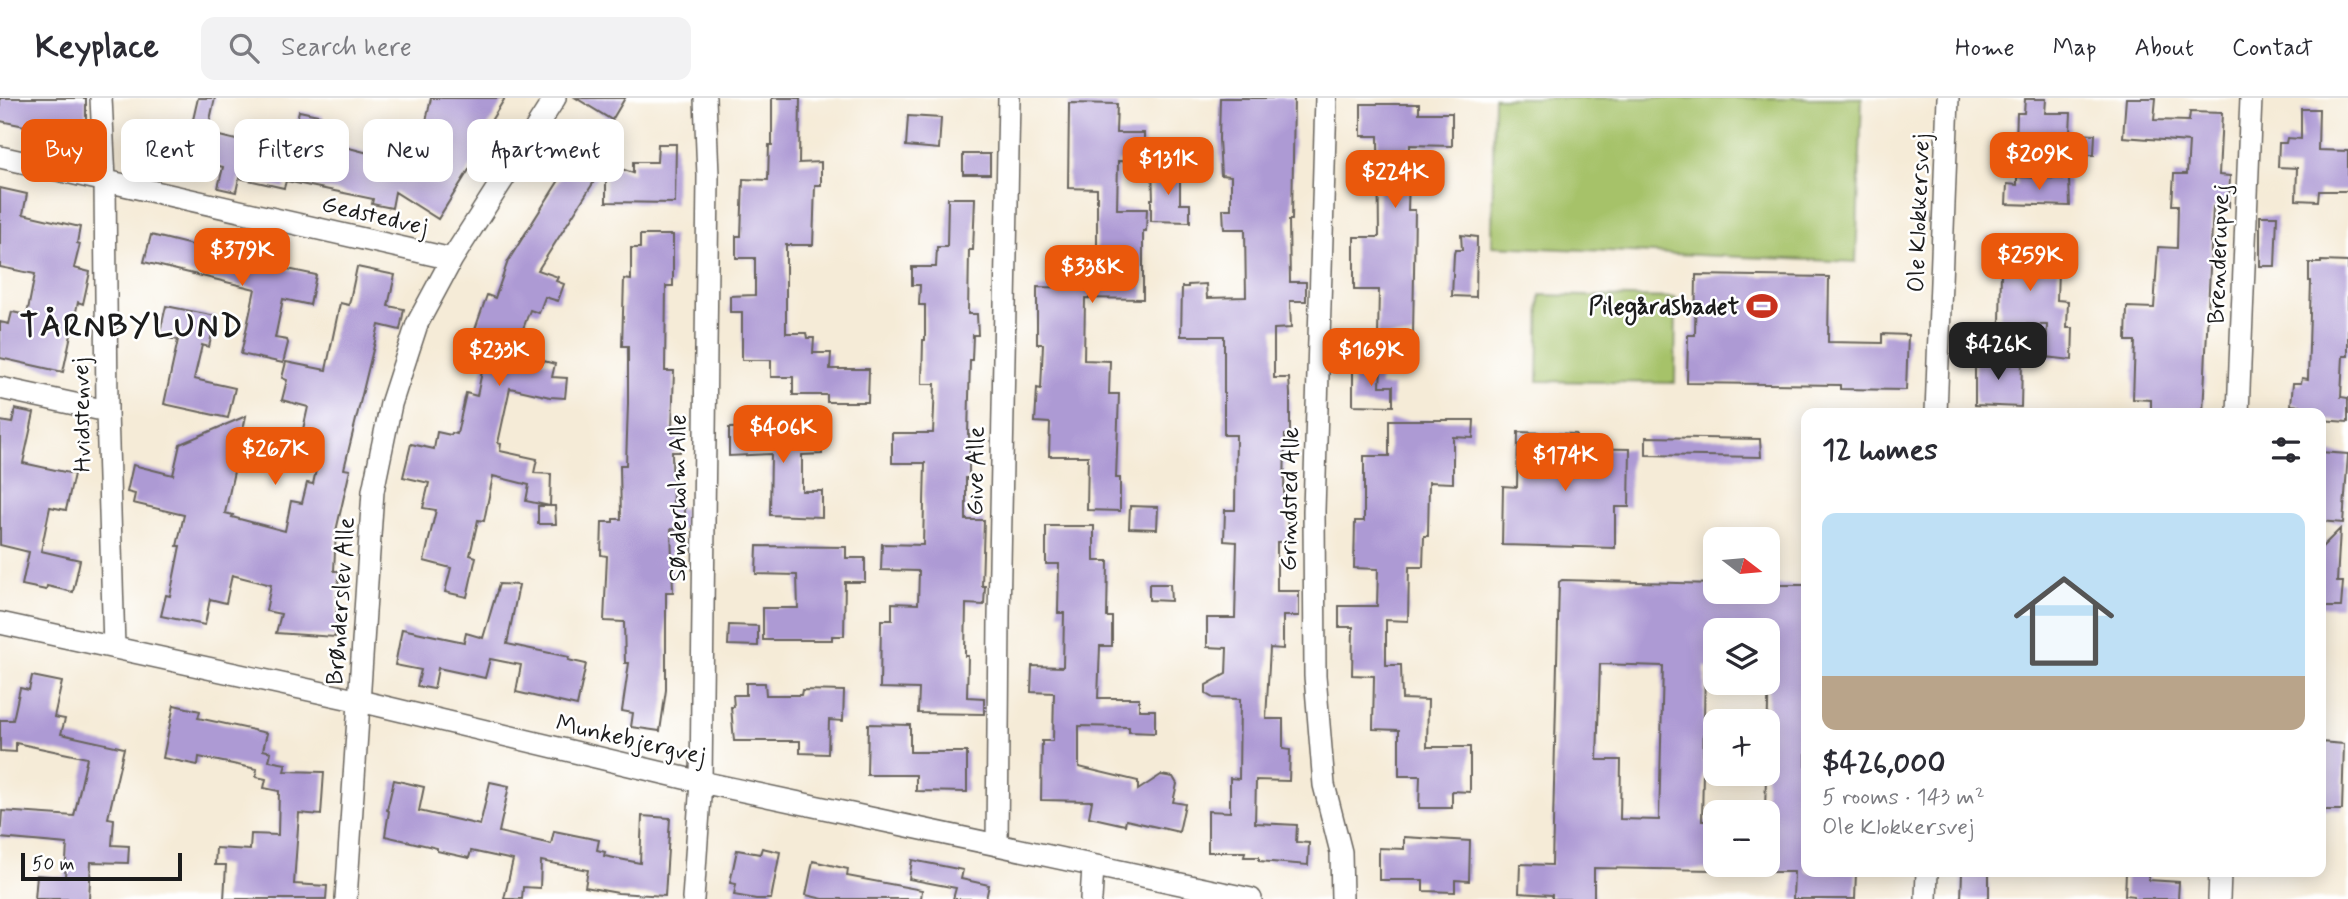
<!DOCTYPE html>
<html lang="en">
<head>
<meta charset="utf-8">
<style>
	body { margin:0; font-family:Mynerve,sans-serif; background:#f2f2f3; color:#2b2b33; height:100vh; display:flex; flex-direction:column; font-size:26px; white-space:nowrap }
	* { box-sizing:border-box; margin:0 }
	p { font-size:23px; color:#7c7c81 }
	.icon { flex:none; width:38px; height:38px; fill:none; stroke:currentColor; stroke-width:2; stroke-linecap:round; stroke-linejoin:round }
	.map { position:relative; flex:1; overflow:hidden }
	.details { position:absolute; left:1801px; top:310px; width:525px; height:469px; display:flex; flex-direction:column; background:#fff; border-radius:14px; box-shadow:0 4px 18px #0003 }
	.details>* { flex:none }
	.guide { position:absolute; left:21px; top:21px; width:665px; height:63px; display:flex; gap:14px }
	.needle { width:46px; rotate:106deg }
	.controls { position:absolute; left:1703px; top:429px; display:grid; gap:14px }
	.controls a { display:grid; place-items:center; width:77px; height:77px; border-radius:14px; background:#fff; box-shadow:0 4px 18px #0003; font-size:35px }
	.scale { position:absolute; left:21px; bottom:18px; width:161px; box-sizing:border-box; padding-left:7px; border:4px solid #1c1c1c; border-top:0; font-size:19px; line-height:24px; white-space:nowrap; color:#1c1c1c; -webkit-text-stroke:5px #fff; paint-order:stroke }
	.price { position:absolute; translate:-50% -60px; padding:0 16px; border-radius:14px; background:#ea580c; color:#fff; font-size:23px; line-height:46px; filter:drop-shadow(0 2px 4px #0008) }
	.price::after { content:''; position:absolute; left:50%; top:42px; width:21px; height:16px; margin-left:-10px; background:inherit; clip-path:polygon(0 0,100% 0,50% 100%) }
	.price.on { background:#222; color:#fff }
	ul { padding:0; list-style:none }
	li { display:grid; align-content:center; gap:14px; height:371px; padding:0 21px }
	li span { display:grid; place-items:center; height:217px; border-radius:14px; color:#555 }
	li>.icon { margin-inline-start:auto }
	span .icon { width:126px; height:126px; fill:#fffc; stroke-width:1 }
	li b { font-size:30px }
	h2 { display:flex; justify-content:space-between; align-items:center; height:84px; padding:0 21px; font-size:30px }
	.chip { padding:0 24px; border-radius:14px; background:#fff; box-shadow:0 4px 18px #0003; font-size:24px; line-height:63px }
	.chip.on { background:#ea580c; color:#fff }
	header { display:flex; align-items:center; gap:42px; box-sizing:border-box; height:98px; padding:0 35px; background:#fff; border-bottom:2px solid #e1e1e2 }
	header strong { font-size:33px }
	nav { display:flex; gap:38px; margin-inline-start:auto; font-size:24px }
	.search { width:490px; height:63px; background:#f2f2f3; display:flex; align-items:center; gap:18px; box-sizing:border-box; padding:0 24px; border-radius:14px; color:#7c7c81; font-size:26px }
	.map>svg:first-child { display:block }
	.green { fill:#a6c269; stroke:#616f42; stroke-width:2 }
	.building { fill:#ad9ad4; fill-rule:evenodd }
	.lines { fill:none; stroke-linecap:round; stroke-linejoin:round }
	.minor-casing { stroke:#68645d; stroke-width:24 }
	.minor { stroke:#fff; stroke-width:21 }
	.labels { text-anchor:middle; stroke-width:5; stroke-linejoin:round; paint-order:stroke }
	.street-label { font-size:24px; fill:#1c1c1c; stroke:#fff }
	.poi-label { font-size:24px; font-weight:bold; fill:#1c1c1c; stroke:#fff; text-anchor:end }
	.district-label { font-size:32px; font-weight:bold; letter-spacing:2px; fill:#1c1c1c; stroke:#fff }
</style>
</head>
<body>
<header>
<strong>Keyplace</strong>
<div class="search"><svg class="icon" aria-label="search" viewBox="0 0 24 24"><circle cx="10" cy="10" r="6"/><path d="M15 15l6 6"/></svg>Search here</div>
<nav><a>Home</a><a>Map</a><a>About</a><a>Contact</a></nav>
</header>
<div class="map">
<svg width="2348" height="801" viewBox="0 0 2348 801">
	<rect width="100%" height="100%" fill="#fff"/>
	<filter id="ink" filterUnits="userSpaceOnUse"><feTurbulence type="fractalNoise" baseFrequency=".0143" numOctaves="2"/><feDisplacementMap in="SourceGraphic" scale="14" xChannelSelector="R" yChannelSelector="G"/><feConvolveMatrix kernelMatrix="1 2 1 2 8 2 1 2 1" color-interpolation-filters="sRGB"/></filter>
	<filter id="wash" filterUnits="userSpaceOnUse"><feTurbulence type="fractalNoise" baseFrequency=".00686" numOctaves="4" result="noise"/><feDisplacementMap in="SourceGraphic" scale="28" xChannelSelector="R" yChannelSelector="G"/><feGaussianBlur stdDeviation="1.57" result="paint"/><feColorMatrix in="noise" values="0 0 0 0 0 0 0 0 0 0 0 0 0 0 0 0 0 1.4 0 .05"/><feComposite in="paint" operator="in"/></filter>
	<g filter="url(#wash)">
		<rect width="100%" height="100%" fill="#f5ebd7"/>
		<!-- green -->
		<path class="green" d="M 1494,0 L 1862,0 L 1856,164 L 1492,148 Z
			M 1540,197 L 1676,200 L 1675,285 L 1538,283 Z"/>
		<g id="blocks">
			<!-- building -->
			<path class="building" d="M 0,0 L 86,0 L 86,39 L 65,34 L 64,36 L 0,23 Z
				M 198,0 L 215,0 L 207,35 L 240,43 L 240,40 L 265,45 L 269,27 L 294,33 L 299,13 L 323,18 L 318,42 L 380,58 L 384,44 L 420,52 L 431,0 L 505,0 L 481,39 L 500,51 L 489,67 L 477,59 L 438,121 L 395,94 L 392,110 L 372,106 L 373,101 L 286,83 L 284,90 L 239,80 L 236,94 L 218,90 L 223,69 L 200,63 L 199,68 L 183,65 Z
				M 576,0 L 625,0 L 612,22 Z
				M 772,0 L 800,0 L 799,65 L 821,64 L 821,87 L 815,87 L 813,147 L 786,147 L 786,235 L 806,235 L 807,240 L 814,240 L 813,255 L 831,255 L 830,271 L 869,271 L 868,304 L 827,304 L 827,297 L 793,297 L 793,279 L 771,279 L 771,262 L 742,262 L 742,214 L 730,214 L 730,198 L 755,197 L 755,160 L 736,160 L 736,138 L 741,138 L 743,81 L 768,82 L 769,47 L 772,47 Z
				M 1220,0 L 1294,0 L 1292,122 L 1289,122 L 1290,184 L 1306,184 L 1306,203 L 1290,203 L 1291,230 L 1274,231 L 1274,280 L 1289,280 L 1290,296 L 1290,337 L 1285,337 L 1284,399 L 1288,399 L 1287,444 L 1277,444 L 1277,493 L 1299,493 L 1299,518 L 1283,518 L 1283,551 L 1270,550 L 1266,621 L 1283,621 L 1283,651 L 1290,652 L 1289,683 L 1256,682 L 1255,725 L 1297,727 L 1296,744 L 1309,745 L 1308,767 L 1259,763 L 1259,759 L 1244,759 L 1245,754 L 1208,754 L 1208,713 L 1230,714 L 1230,680 L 1239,681 L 1240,601 L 1213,600 L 1206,596 L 1206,587 L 1226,576 L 1227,550 L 1207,549 L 1207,520 L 1235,520 L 1237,444 L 1224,443 L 1225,412 L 1235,412 L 1236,337 L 1224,337 L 1224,238 L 1181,238 L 1182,189 L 1188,189 L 1188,187 L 1206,186 L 1207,200 L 1246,199 L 1245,131 L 1224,131 L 1223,111 L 1231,111 L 1231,78 L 1221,77 L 1219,41 Z
				M 2126,0 L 2156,0 L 2154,22 L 2189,23 L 2190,14 L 2222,15 L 2219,77 L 2230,78 L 2229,109 L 2213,109 L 2203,315 L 2155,315 L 2155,312 L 2151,312 L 2151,302 L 2133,301 L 2135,243 L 2126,243 L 2127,209 L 2154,210 L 2158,149 L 2177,150 L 2178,107 L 2172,107 L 2174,76 L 2187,76 L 2189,44 L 2123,39 Z
				M 2025,1 L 2046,1 L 2045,15 L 2071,15 L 2070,35 L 2095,36 L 2094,57 L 2069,57 L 2069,45 L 2016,44 L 2017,15 L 2024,15 Z
				M 1069,5 L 1117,6 L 1116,35 L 1144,35 L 1144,47 L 1162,48 L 1162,64 L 1118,63 L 1117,111 L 1147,111 L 1146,133 L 1143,133 L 1143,201 L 1085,200 L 1084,262 L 1110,263 L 1109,296 L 1119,296 L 1116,380 L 1120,380 L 1120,413 L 1087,412 L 1088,358 L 1049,358 L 1050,325 L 1035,324 L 1037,290 L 1041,291 L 1043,246 L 1037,246 L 1037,189 L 1084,190 L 1084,169 L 1097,169 L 1097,91 L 1068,90 Z
				M 1361,6 L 1419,6 L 1419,15 L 1452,15 L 1452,48 L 1410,47 L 1408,112 L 1415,112 L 1413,238 L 1378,238 L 1379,192 L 1354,192 L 1354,139 L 1379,139 L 1378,38 L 1361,38 Z
				M 2301,11 L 2319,11 L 2318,52 L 2348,53 L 2348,93 L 2319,93 L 2318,103 L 2296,102 L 2297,70 L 2278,69 L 2279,45 L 2286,45 L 2287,40 L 2301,41 Z
				M 908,18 L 941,20 L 939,51 L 906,48 Z
				M 658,46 L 676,46 L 675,105 L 606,104 L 606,69 L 614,74 L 616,69 L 633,75 L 633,64 L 657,64 Z
				M 564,47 L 604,68 L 538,172 L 558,179 L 556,183 L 564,186 L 558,203 L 545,199 L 539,215 L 530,212 L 517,247 L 542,252 L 540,262 L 555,266 L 552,279 L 567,280 L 565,300 L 550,299 L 510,290 L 498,345 L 501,346 L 500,353 L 537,361 L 534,375 L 551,376 L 550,408 L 526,403 L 529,387 L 493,378 L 484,423 L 478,422 L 470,457 L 476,459 L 467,499 L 445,494 L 451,470 L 424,463 L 436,412 L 423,410 L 429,385 L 403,379 L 411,346 L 434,351 L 437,334 L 451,337 L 452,335 L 457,336 L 466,295 L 477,298 L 485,259 L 478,257 L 482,243 L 472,240 L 487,197 L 495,200 L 508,163 L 561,79 L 550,73 Z
				M 963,56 L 990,56 L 990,76 L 963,76 Z
				M 1152,70 L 1180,70 L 1180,106 L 1190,106 L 1190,124 L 1151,123 L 1151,101 L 1153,101 Z
				M 2017,79 L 2069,81 L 2070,108 L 2006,106 L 2007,86 L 2017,87 Z
				M 0,90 L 27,96 L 23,116 L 80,129 L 77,145 L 80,146 L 74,170 L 90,174 L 83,206 L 78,204 L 63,274 L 0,260 L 0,224 L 9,226 L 12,214 L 27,217 L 35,176 L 0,169 Z
				M 948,100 L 975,100 L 973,152 L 969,152 L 968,216 L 977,216 L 978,237 L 973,237 L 972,262 L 970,262 L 968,336 L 969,336 L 969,380 L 966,380 L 966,422 L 984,422 L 982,488 L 985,488 L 984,507 L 966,506 L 965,554 L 965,558 L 968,558 L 967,599 L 984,600 L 984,616 L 918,615 L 919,591 L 880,590 L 881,522 L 892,522 L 892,505 L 918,506 L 919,473 L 881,472 L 882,446 L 923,447 L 925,365 L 892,365 L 892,335 L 933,335 L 935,286 L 922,286 L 923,242 L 925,242 L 925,207 L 919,207 L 920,187 L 912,187 L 912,169 L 936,169 L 937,149 L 947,149 Z
				M 2260,118 L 2277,118 L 2275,168 L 2260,168 Z
				M 151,137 L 245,160 L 245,162 L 316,177 L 310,207 L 283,201 L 275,240 L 287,242 L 288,245 L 283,265 L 241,256 L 255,191 L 144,164 Z
				M 640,137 L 673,137 L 673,188 L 666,188 L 665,273 L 674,273 L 672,331 L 681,331 L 680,354 L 672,354 L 673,410 L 685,410 L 685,431 L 671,431 L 673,494 L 666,494 L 666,592 L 660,633 L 631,629 L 633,615 L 622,613 L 629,565 L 625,565 L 624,524 L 604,523 L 607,458 L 601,457 L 602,424 L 613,424 L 613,421 L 621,421 L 620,367 L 626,367 L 628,306 L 628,248 L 622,248 L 624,181 L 631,182 L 631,150 L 640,150 Z
				M 1461,137 L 1477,139 L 1476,199 L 1452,198 L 1454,156 L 1455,152 L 1462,152 Z
				M 1987,139 L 2037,141 L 2036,172 L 2058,172 L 2057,202 L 2068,203 L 2067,230 L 2073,230 L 2072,262 L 2046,259 L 2047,227 L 2000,226 L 2001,172 L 1986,172 Z
				M 2321,163 L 2348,164 L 2348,258 L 2343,258 L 2341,299 L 2348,300 L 2348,324 L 2320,322 L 2320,315 L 2299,315 L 2300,308 L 2291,307 L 2293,285 L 2301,285 L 2302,280 L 2308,281 L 2311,183 L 2309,183 L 2309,165 L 2321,165 Z
				M 357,169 L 395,177 L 388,208 L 404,211 L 400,232 L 379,227 L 344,371 L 350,372 L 336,433 L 334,473 L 339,473 L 335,539 L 276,535 L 281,516 L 266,513 L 271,487 L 232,477 L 226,505 L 210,501 L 205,527 L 161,518 L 166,497 L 170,498 L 180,448 L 177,448 L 184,417 L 133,405 L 135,396 L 127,394 L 133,367 L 173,377 L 180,346 L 246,318 L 225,415 L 233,417 L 232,419 L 285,433 L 291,403 L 302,405 L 307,385 L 313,386 L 321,349 L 300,345 L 308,309 L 282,302 L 287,282 L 282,280 L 286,264 L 326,272 L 340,205 L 349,207 Z
				M 1696,177 L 1829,179 L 1828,244 L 1882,245 L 1882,236 L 1908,237 L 1906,292 L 1840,291 L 1840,287 L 1687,285 L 1688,237 L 1695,237 Z
				M 166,208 L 216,218 L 209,249 L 202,247 L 194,281 L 235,290 L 228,320 L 164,306 L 178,242 L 159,238 Z
				M 1975,260 L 2022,262 L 2021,309 L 1975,307 Z
				M 1353,270 L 1381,270 L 1380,288 L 1393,288 L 1393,308 L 1353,307 Z
				M 15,311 L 34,315 L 23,365 L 74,376 L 66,412 L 50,409 L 41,453 L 80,462 L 73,494 L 47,488 L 46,492 L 22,487 L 29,454 L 0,447 L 0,323 L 12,325 Z
				M 1389,322 L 1474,322 L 1473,340 L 1453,339 L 1453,385 L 1429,384 L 1428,438 L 1424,438 L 1423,469 L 1409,469 L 1408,523 L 1386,522 L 1386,567 L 1401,567 L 1402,601 L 1428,602 L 1427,649 L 1470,649 L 1470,694 L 1452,693 L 1452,710 L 1419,710 L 1420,678 L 1399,678 L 1399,632 L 1373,631 L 1374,578 L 1352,577 L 1353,529 L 1339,529 L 1339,508 L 1377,508 L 1378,471 L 1354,470 L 1355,423 L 1364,423 L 1364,358 L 1389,358 Z
				M 792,325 L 793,332 L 821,331 L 822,356 L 802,357 L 802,393 L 822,393 L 822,419 L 770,417 L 771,356 L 729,358 L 729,330 L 774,329 L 774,326 Z
				M 1518,334 L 1576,336 L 1576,350 L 1630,351 L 1629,409 L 1615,409 L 1615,450 L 1502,447 L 1503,388 L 1517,389 Z
				M 1646,339 L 1760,341 L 1761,359 L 1646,357 Z
				M 2320,354 L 2348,356 L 2343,425 L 2320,423 Z
				M 538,408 L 555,408 L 556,426 L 538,426 Z
				M 1130,408 L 1158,409 L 1157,431 L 1129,430 Z
				M 1046,428 L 1094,428 L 1094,463 L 1108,463 L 1107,519 L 1112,519 L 1112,548 L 1100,548 L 1098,600 L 1139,600 L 1139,612 L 1155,612 L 1155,635 L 1129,634 L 1129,629 L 1079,628 L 1079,669 L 1138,683 L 1138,692 L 1161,677 L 1173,679 L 1177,686 L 1173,704 L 1185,706 L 1179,734 L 1126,722 L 1125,727 L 1089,719 L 1092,703 L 1041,702 L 1042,643 L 1053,643 L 1054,595 L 1031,594 L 1032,568 L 1063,569 L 1064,515 L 1058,515 L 1059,466 L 1046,466 Z
				M 2340,431 L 2337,484 L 2343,484 L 2341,509 L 2320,509 L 2320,451 Z
				M 757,448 L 846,449 L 846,460 L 865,460 L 865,484 L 845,484 L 844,538 L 832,538 L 832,542 L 763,542 L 763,510 L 798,510 L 797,477 L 756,476 Z
				M 1562,482 L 1715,486 L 1715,494 L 1768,494 L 1768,487 L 1806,487 L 1806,774 L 1856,774 L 1855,801 L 1793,801 L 1794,774 L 1768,774 L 1768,714 L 1765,714 L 1770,536 L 1768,536 L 1768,532 L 1715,532 L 1715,570 L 1705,569 L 1702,723 L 1715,723 L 1715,772 L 1594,770 L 1594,801 L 1552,801 L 1552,797 L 1519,795 L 1520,766 L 1552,767 L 1559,484 ZM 1600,566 L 1663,568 L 1659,722 L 1620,721 L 1621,662 L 1597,662 Z
				M 499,486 L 519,487 L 507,546 L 569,559 L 568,562 L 586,566 L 577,608 L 516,594 L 521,567 L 490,561 L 485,580 L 438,570 L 434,591 L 417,588 L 421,572 L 395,567 L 402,531 L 464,544 L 466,535 L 483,540 Z
				M 1149,486 L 1170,486 L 1171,503 L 1149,502 Z
				M 729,527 L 758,528 L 758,548 L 728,547 Z
				M 32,578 L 62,584 L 54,619 L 65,621 L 61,636 L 124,650 L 108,720 L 114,721 L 112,747 L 129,748 L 128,765 L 91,764 L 89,801 L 35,801 L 37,777 L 65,779 L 67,746 L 0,740 L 2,713 L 74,718 L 87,660 L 16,645 L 16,654 L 0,653 L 0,622 L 13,622 L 20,590 L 29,592 Z
				M 746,585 L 765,585 L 766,597 L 801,597 L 802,592 L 844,593 L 843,623 L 829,622 L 828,656 L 800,655 L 800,643 L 734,643 L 731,609 L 734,609 L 733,597 L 746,597 Z
				M 174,607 L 200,613 L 198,620 L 267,635 L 263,652 L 271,654 L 269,663 L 286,666 L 284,673 L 324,674 L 321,717 L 299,715 L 294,786 L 327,788 L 326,801 L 224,801 L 226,767 L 215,767 L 216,750 L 250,752 L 251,736 L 278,737 L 279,693 L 264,690 L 266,681 L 256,679 L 257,671 L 199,659 L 198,667 L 163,660 Z
				M 868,626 L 910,627 L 910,654 L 967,654 L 967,694 L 916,693 L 916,677 L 867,677 Z
				M 2320,644 L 2344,646 L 2342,712 L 2320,712 Z
				M 394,682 L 424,689 L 419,713 L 480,727 L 490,684 L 509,688 L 499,734 L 551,746 L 554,733 L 599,742 L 597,752 L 605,754 L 604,758 L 640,765 L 642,718 L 670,720 L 665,798 L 618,795 L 585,789 L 588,772 L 541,763 L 540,790 L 523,789 L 522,801 L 504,801 L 513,762 L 471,753 L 469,760 L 437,753 L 437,750 L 385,738 L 389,713 L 387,712 Z
				M 1404,739 L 1470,743 L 1469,783 L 1455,782 L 1455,794 L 1423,793 L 1423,782 L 1379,782 L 1379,750 L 1404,751 Z
				M 762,750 L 780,754 L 771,801 L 756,801 L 734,797 L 736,786 L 730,785 L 737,752 L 760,756 Z
				M 912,762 L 963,772 L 961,781 L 989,787 L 986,801 L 953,801 L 956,790 L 909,781 Z
				M 813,763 L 848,771 L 847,778 L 922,792 L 921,801 L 823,801 L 806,797 Z
				M 1962,774 L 1989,774 L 1989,801 L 1961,801 Z
				M 2126,775 L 2149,776 L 2149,782 L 2179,784 L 2178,801 L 2134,801 L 2134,798 L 2125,797 Z"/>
		</g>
	</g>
	<g filter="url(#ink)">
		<use href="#blocks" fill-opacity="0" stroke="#68645d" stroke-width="2"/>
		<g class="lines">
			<!-- minor casing -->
			<g class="minor-casing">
				<path id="minor" d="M 101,0 L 105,82 L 107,313 L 114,549
					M 1326,0 L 1314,413 L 1315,578 L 1324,687 L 1341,754 L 1342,801
					M 0,59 L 452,161
					M 0,290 L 107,313
					M 1936,315 L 1948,0
					M 2238,315 L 2251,0
					M 0,525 L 360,603 L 701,684 L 1251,801
					M 997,747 L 999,519 L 1009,0
					M 346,801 L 373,393 L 391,306 L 417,226 L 452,161 L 555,0
					M 693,801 L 701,684 L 708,78 L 705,0
					M 1091,801 L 1093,769
					M 1926,801 L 1927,774
					M 2219,801 L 2220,774"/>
			</g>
			<!-- minor -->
			<use href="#minor" class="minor"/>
		</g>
	</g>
	<!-- icons -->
	<defs>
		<g id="stadium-bare" transform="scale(2.415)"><path d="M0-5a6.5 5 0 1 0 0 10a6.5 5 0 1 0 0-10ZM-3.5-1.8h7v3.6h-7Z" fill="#c8321e" stroke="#fff" stroke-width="2.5" paint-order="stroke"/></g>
	</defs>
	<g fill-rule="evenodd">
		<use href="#stadium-bare" x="1762" y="208"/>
	</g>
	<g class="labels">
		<!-- street labels -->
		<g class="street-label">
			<text transform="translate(1918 115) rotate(-88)" y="8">Ole Klokkersvej</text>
			<text transform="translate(375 117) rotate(13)" y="8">Gedstedvej</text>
			<text transform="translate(2218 156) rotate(-88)" y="8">Brenderupvej</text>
			<text transform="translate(81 317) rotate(-91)" y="8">Hvidstenvej</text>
			<text transform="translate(975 373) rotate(-89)" y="8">Give Alle</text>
			<text transform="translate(677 400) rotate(-90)" y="8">Sønderholm Alle</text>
			<text transform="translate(1289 401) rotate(-89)" y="8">Grindsted Alle</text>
			<text transform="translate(340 503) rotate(-86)" y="8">Brønderslev Alle</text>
			<text transform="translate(631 641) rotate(13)" y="8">Munkebjergvej</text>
		</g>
		<!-- poi labels -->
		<g class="poi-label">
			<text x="1739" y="216">Pilegårdsbadet</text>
		</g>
		<!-- district labels -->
		<g class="district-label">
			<text x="132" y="238">TÅRNBYLUND</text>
		</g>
	</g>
</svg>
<div class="controls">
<a><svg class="needle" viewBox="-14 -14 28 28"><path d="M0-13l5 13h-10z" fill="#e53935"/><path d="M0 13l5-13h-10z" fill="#7c7c81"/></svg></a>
<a><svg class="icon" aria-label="layers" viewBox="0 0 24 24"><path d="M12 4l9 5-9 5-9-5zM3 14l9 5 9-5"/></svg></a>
<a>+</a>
<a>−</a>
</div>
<div class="scale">50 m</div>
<b class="price" style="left:2039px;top:94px">$209K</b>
<b class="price" style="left:1168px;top:99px">$131K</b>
<b class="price" style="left:1395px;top:112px">$224K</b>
<b class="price" style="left:242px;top:190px">$379K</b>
<b class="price" style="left:2030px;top:195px">$259K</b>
<b class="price" style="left:1092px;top:207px">$338K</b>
<b class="price on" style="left:1998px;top:284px">$426K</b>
<b class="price" style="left:499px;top:290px">$233K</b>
<b class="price" style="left:1371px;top:290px">$169K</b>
<b class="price" style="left:783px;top:367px">$406K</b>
<b class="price" style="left:275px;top:389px">$267K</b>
<b class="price" style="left:1565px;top:395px">$174K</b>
<div class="guide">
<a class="chip on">Buy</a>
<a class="chip">Rent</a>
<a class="chip">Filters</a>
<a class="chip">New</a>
<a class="chip">Apartment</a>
</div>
<section class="details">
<h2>12 homes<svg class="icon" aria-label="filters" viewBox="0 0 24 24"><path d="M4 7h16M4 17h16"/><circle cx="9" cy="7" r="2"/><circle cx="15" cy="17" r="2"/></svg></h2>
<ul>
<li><span style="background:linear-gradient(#bfe0f5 75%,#b9a48a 0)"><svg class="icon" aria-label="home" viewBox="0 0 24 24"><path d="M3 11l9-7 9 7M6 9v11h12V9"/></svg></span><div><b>$426,000</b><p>5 rooms · 143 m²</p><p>Ole Klokkersvej</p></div></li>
</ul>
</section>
</div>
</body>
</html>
